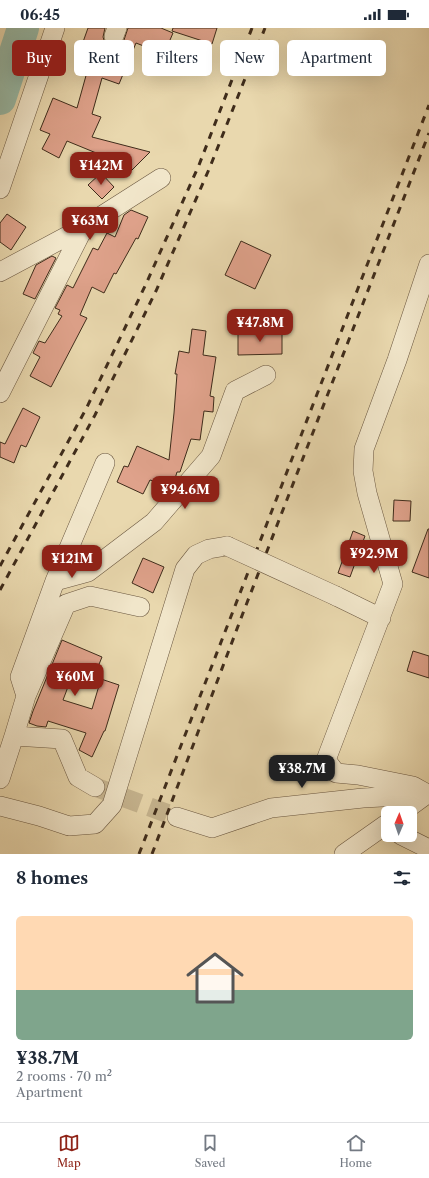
<!DOCTYPE html>
<html lang="en">
<head>
<meta charset="utf-8">
<style>
	body { margin:0; font-family:"Libre Caslon Text",serif; background:#f2f2f3; color:#1f2937; height:100vh; display:flex; flex-direction:column; font-size:15px; white-space:nowrap }
	* { box-sizing:border-box; margin:0 }
	p { font-size:13px; color:#747a83 }
	.icon { flex:none; width:22px; height:22px; fill:none; stroke:currentColor; stroke-width:2; stroke-linecap:round; stroke-linejoin:round }
	.map { position:relative; height:826px; overflow:hidden }
	.side { display:flex; flex-direction:column; background:#fff; flex:1 }
	.side>* { flex:none }
	.hud { position:absolute; left:12px; top:12px; width:405px; height:36px; display:flex; gap:8px }
	.needle { width:26px; rotate:2deg }
	.buttons { position:absolute; left:381px; top:778px; display:grid; gap:8px }
	.buttons a { display:grid; place-items:center; width:36px; height:36px; border-radius:6px; background:#fff; box-shadow:0 4px 16px #0002; font-size:20px }
	.price { position:absolute; translate:-50% -34px; padding:0 9px; border-radius:8px; background:#8f2418; color:#fff; font-size:13px; line-height:26px; filter:drop-shadow(0 1px 2px #0008) }
	.price::after { content:''; position:absolute; left:50%; top:24px; width:12px; height:9px; margin-left:-6px; background:inherit; clip-path:polygon(0 0,100% 0,50% 100%) }
	.price.active { background:#222; color:#fff }
	ul { padding:0; list-style:none }
	li { display:grid; align-content:center; gap:8px; height:212px; padding:0 16px }
	li+li { border-top:1px solid #e0e1e3 }
	li span { display:grid; place-items:center; height:124px; border-radius:6px; color:#555 }
	li>.icon { margin-inline-start:auto }
	span .icon { width:72px; height:72px; fill:#fffc; stroke-width:1 }
	li b { font-size:17px }
	h2 { display:flex; justify-content:space-between; align-items:center; height:48px; padding:0 16px; font-size:17px }
	.chip { padding:0 14px; border-radius:6px; background:#fff; box-shadow:0 4px 16px #0002; font-size:14px; line-height:36px }
	.chip.active { background:#8f2418; color:#fff }
	.status { display:flex; justify-content:space-between; align-items:center; height:28px; padding:0 20px; background:#fff; direction:ltr }
	.status svg { height:11px; fill:currentColor }
	.dock { display:flex; justify-content:space-around; align-items:center; height:56px; border-top:1px solid #e0e1e3; background:#fff; font-size:11px; color:#747a83 }
	.dock a { display:grid; justify-items:center; gap:2px }
	.dock .active { color:#8f2418 }
	.map>svg:first-child { display:block }
	.lines { fill:none; stroke-linecap:round; stroke-linejoin:round }
	.river { stroke:#98baa7; stroke-width:32 }
	.building { fill:#dfa28b; stroke:#3f2c1b }
	.minor-tunnel { stroke:#c7b691; stroke-width:19; stroke-dasharray:19 10; stroke-linecap:butt }
	.minor-casing { stroke:#6a5740; stroke-width:20 }
	.minor { stroke:#f1e6ca; stroke-width:19 }
	.rail { stroke:#3f2c1b; stroke-width:3; stroke-dasharray:7 7; stroke-linecap:butt }
	.minor-bridge-casing { stroke:#6a5740; stroke-width:20; stroke-linecap:butt }
	.minor-bridge { stroke:#f1e6ca; stroke-width:19 }
</style>
</head>
<body>
<div class="status"><b>06:45</b><svg viewBox="0 0 49 12"><path d="M0 12V9h3v3zM5 12V6h3v6zM10 12V3h3v9zM15 12V0h3v12zM26 1h20v11H26zM47 4h2v5h-2z"/></svg></div>
<div class="map">
<svg width="429" height="826" viewBox="0 0 429 826">
	<rect width="100%" height="100%" fill="#e9d8ae"/>
	<filter id="stains"><feTurbulence type="fractalNoise" baseFrequency=".005" numOctaves="4"/><feColorMatrix values="0 0 0 0 .2 0 0 0 0 .09 0 0 0 0 .02 0 0 0 .5 -.17"/></filter>
	<radialGradient id="worn" r=".72"><stop offset=".6" stop-color="#630" stop-opacity="0"/><stop offset="1" stop-color="#630" stop-opacity=".3"/></radialGradient>
	<g class="lines">
		<!-- river -->
		<path class="river" d="M 0,71 L 23,0"/>
	</g>
	<!-- building -->
	<path class="building" d="M 88,0 L 105,0 L 103,9 L 105,15 L 110,18 L 115,19 L 121,17 L 124,12 L 128,0 L 161,0 L 173,5 L 164,26 L 136,15 L 119,56 L 102,50 L 92,86 L 101,89 L 92,109 L 150,124 L 132,142 L 104,134 L 106,129 L 67,113 L 59,130 L 42,121 L 50,106 L 40,102 L 53,70 L 77,80 L 87,44 L 76,39 L 86,15 L 83,14 Z
		M 173,0 L 217,0 L 212,16 L 172,3 Z
		M 101,145 L 114,159 L 102,171 L 88,157 Z
		M 131,182 L 148,189 L 138,211 L 136,210 L 116,246 L 114,245 L 104,265 L 92,259 L 80,287 L 87,290 L 51,359 L 30,348 L 40,329 L 33,325 L 39,313 L 45,315 L 62,288 L 58,286 L 60,282 L 55,280 L 67,257 L 73,260 L 93,220 L 98,222 L 107,205 L 115,209 L 124,187 Z
		M 7,186 L 26,199 L 11,222 L 0,214 L 0,195 Z
		M 241,213 L 271,227 L 255,261 L 225,247 Z
		M 52,228 L 56,230 L 35,271 L 23,266 L 36,237 Z
		M 192,301 L 206,303 L 203,327 L 216,329 L 210,368 L 214,369 L 213,384 L 204,383 L 200,412 L 191,411 L 180,444 L 177,444 L 174,454 L 171,458 L 150,452 L 143,466 L 117,454 L 124,438 L 128,439 L 137,418 L 169,432 L 174,385 L 177,346 L 175,346 L 179,323 L 189,325 Z
		M 282,303 L 282,326 L 238,327 L 238,304 Z
		M 23,380 L 40,389 L 26,419 L 21,417 L 14,435 L 0,429 L 0,414 L 5,416 Z
		M 394,472 L 411,473 L 410,493 L 393,493 Z
		M 428,501 L 429,501 L 429,550 L 412,544 Z
		M 353,503 L 365,508 L 350,549 L 338,545 Z
		M 143,530 L 164,539 L 153,565 L 132,555 Z
		M 62,612 L 102,629 L 93,651 L 74,643 L 63,672 L 92,681 L 101,651 L 119,657 L 105,703 L 104,703 L 92,729 L 79,722 L 86,705 L 48,693 L 46,699 L 37,698 L 29,695 L 33,683 Z
		M 413,623 L 429,628 L 429,650 L 407,643 Z"/>
	<g class="lines">
		<!-- minor-tunnel -->
		<path class="minor-tunnel" d="M 95,759 L 177,789"/>
		<!-- minor casing -->
		<g class="minor-casing">
			<path id="minor" d="M 114,8 L 117,0
				M 0,161 L 55,0
				M 429,236 L 397,332 L 364,421 L 363,443 L 367,465 L 393,556 L 326,732 L 336,745 L 358,747 L 413,758 L 429,767
				M 0,244 L 84,199 L 161,150
				M 0,365 L 84,199
				M 55,553 L 88,544 L 154,494 L 211,428 L 235,363 L 266,347
				M 336,568 L 381,590
				M 26,668 L 20,649 L 55,553 L 105,435
				M 14,708 L 26,668 L 66,576 L 90,568 L 140,579
				M 0,751 L 14,708 L 62,711 L 78,749 L 95,759
				M 0,778 L 39,788 L 69,798 L 95,796 L 112,777 L 185,541 L 196,527 L 209,521 L 227,518
				M 401,785 L 427,766
				M 177,789 L 212,800 L 271,780 L 363,770 L 420,767
				M 401,807 L 429,821
				M 344,826 L 388,795"/>
		</g>
		<!-- minor -->
		<use href="#minor" class="minor"/>
		<!-- rail -->
		<path class="rail" d="M 0,538 L 86,381 L 146,256 L 199,137 L 252,0
			M 0,562 L 95,387 L 156,263 L 210,139 L 265,0
			M 139,826 L 429,77
			M 152,826 L 243,585 L 429,105"/>
		<!-- minor-bridge casing -->
		<g class="minor-bridge-casing">
			<path id="minor-bridge" d="M 227,518 L 336,568"/>
		</g>
		<!-- minor-bridge -->
		<use href="#minor-bridge" class="minor-bridge"/>
	</g>
	<rect width="100%" height="100%" filter="url(#stains)"/>
	<rect width="100%" height="100%" fill="url(#worn)"/>
</svg>
<div class="buttons">
<a><svg class="needle" viewBox="-14 -14 28 28"><path d="M0-13l5 13h-10z" fill="#e53935"/><path d="M0 13l5-13h-10z" fill="#747a83"/></svg></a>
</div>
<b class="price" style="left:101px;top:158px">¥142M</b>
<b class="price" style="left:90px;top:213px">¥63M</b>
<b class="price" style="left:260px;top:315px">¥47.8M</b>
<b class="price" style="left:185px;top:482px">¥94.6M</b>
<b class="price" style="left:374px;top:546px">¥92.9M</b>
<b class="price" style="left:72px;top:551px">¥121M</b>
<b class="price" style="left:75px;top:669px">¥60M</b>
<b class="price active" style="left:302px;top:761px">¥38.7M</b>
<div class="hud">
<a class="chip active">Buy</a>
<a class="chip">Rent</a>
<a class="chip">Filters</a>
<a class="chip">New</a>
<a class="chip">Apartment</a>
</div>
</div>
<section class="side">
<h2>8 homes<svg class="icon" aria-label="filters" viewBox="0 0 24 24"><path d="M4 7h16M4 17h16"/><circle cx="9" cy="7" r="2"/><circle cx="15" cy="17" r="2"/></svg></h2>
<ul>
<li><span style="background:linear-gradient(#ffd9b3 60%,#7fa58c 0)"><svg class="icon" aria-label="home" viewBox="0 0 24 24"><path d="M3 11l9-7 9 7M6 9v11h12V9"/></svg></span><div><b>¥38.7M</b><p>2 rooms · 70 m²</p><p>Apartment</p></div></li>
</ul>
</section>
<nav class="dock">
<a class="active"><svg class="icon" aria-label="map" viewBox="0 0 24 24"><path d="M3 6l6-2 6 2 6-2v14l-6 2-6-2-6 2zM9 4v14M15 6v14"/></svg>Map</a>
<a><svg class="icon" aria-label="saved" viewBox="0 0 24 24"><path d="M7 4h10v16l-5-4-5 4z"/></svg>Saved</a>
<a><svg class="icon" aria-label="home" viewBox="0 0 24 24"><path d="M3 11l9-7 9 7M6 9v11h12V9"/></svg>Home</a>
</nav>
</body>
</html>
